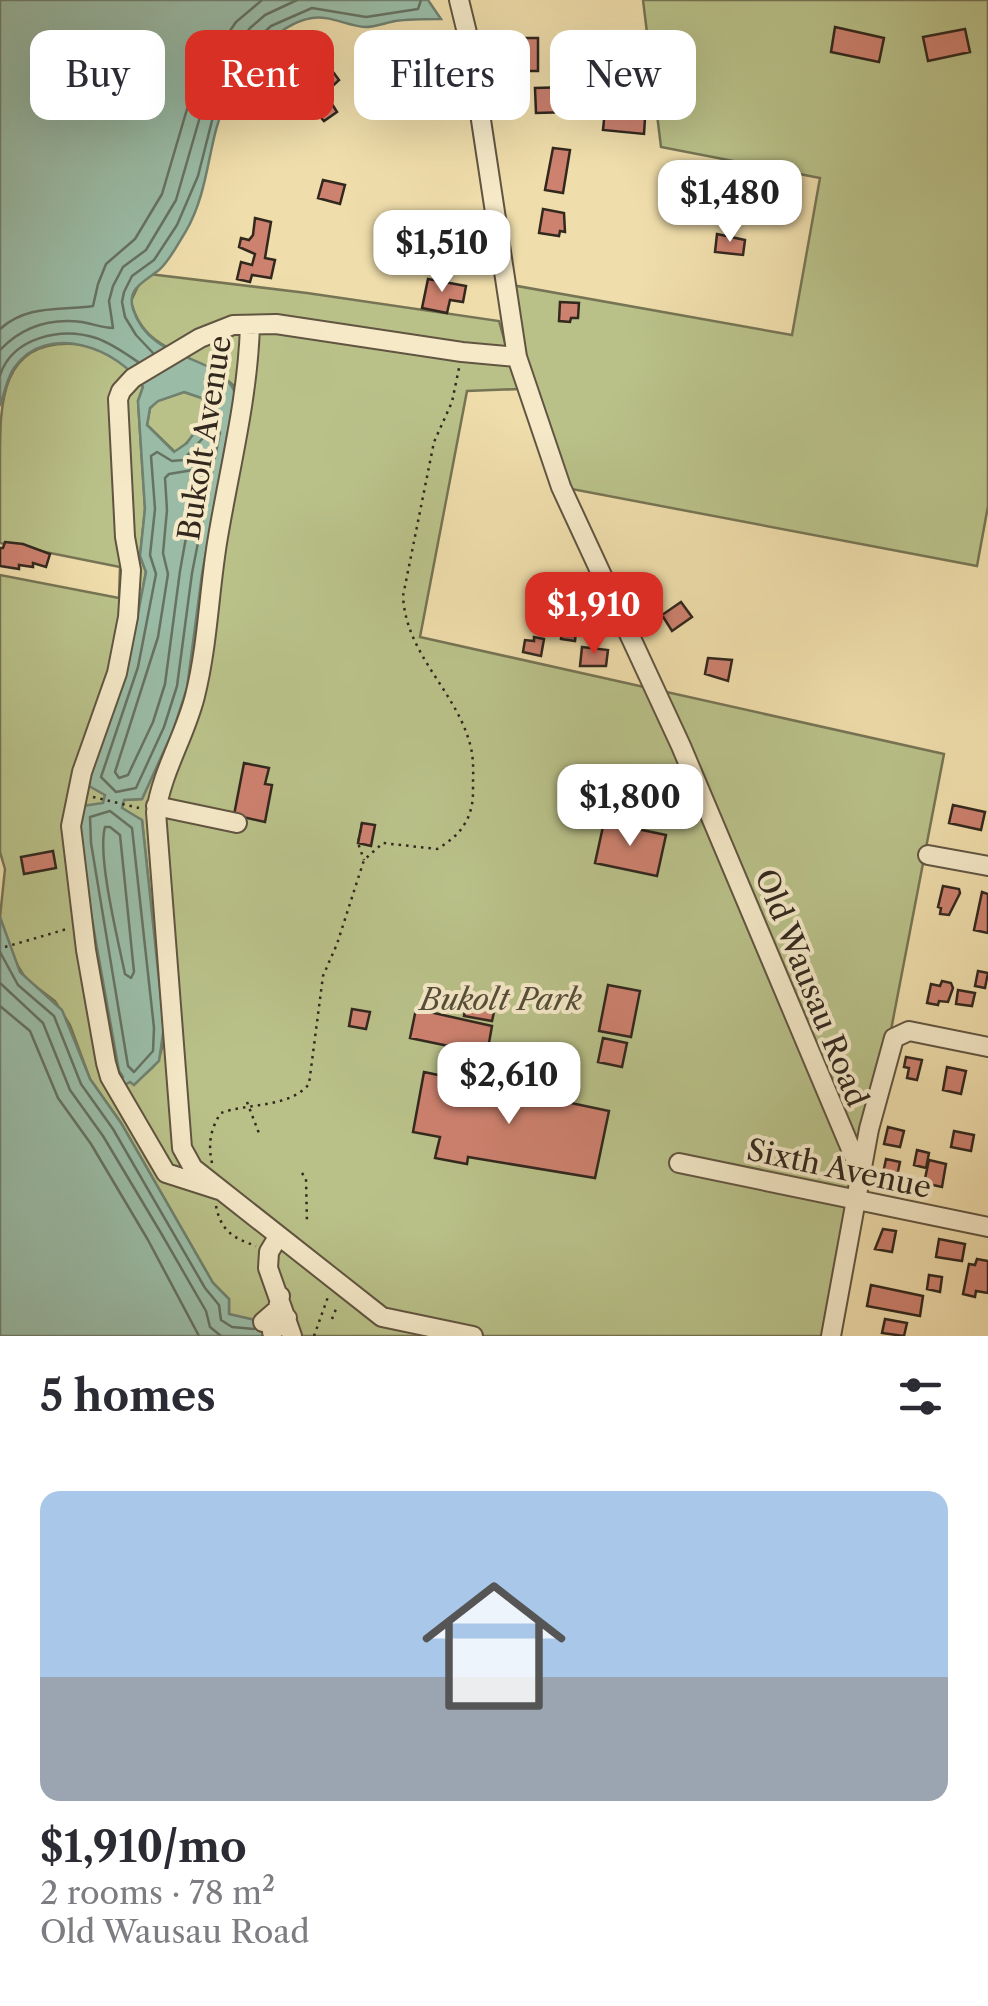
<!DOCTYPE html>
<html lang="en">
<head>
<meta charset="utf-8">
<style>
	body { margin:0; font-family:"Libre Caslon Text",serif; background:#f7f7f7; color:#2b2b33; height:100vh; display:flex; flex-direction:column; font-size:38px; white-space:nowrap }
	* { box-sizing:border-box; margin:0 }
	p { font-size:32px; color:#7c7c81 }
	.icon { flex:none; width:55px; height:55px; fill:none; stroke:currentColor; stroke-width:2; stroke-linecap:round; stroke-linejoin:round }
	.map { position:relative; height:1336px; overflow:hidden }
	.side { display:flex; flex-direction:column; background:#fff; flex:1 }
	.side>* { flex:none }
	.top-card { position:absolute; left:30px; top:30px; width:930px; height:90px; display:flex; gap:20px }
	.price { position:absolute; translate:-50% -85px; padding:0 22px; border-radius:20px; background:#fff; color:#222; font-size:32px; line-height:65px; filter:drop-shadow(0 2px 5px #0008) }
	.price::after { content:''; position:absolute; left:50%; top:60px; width:30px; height:22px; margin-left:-15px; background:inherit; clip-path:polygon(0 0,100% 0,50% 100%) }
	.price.on { background:#d93025; color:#fff }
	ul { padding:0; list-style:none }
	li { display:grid; align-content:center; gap:20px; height:530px; padding:0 40px }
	li span { display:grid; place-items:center; height:310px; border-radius:20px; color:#555 }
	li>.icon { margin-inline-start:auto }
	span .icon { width:180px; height:180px; fill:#fffc; stroke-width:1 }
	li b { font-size:42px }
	h2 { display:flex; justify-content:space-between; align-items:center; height:120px; padding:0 40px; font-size:42px }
	.pill { padding:0 35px; border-radius:20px; background:#fff; box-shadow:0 10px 40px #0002; font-size:35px; line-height:90px }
	.pill.on { background:#d93025; color:#fff }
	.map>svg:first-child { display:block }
	.green { fill:#b9c189; stroke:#767454; stroke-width:2.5 }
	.water { fill:#9abca7; stroke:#708170; stroke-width:2.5; fill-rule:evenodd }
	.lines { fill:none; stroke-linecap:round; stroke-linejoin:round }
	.shore { stroke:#667262; stroke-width:2.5 }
	.building { fill:#cd816f; stroke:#32281e; stroke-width:2.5 }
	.minor-casing { stroke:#615541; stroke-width:22 }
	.path { stroke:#32281e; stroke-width:2.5; stroke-dasharray:2.5 5; stroke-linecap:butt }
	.minor { stroke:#f5e9c8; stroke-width:18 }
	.labels { text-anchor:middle; stroke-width:8; stroke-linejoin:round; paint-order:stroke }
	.street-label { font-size:30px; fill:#32281e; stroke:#f5e9c8 }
	.park-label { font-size:30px; font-style:italic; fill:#544e39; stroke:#f5e9c8 }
</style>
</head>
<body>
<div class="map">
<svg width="988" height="1336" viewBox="0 0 988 1336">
	<rect width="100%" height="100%" fill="#efddab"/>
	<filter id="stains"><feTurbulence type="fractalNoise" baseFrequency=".002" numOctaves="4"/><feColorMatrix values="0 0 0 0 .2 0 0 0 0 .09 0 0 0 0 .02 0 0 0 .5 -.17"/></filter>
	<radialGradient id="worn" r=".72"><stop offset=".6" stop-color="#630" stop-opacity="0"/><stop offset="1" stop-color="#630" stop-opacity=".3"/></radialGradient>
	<!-- green -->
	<path class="green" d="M 643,0 L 988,0 L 988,506 L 977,566 L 561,487 L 506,284 L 792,335 L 820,178 L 661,147 Z
		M 149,274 L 307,293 L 499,321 L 518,389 L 467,391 L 420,637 L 944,754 L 891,1030 L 824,1336 L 274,1336 L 229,1314 L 229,1299 L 213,1283 L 121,1123 L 90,1079 L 70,1025 L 55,1001 L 26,979 L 11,955 L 0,917 L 5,869 L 0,852 L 0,575 L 119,598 L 120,567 L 0,543 C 0,515 0,487 0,459 C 0,404 0,339 75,344 C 103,346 129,364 143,387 L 138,401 L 145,509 L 140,556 L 146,572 L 128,665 L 95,761 L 105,795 L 86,886 L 114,1048 L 130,1082 C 157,1071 164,1056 164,1027 L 142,821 L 122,808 L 123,800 L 142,799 L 173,731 L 187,688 L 202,574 L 229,438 L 233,385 C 199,353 143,355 131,301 L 140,282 Z
		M 184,392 L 202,398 L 208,413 L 201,427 L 179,451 L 175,452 L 147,425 L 150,408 L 157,401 Z"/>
	<!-- water -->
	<path class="water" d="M 0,0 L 428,0 L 441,19 C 426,19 410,19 395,21 C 385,23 375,27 365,27 C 348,26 329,15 312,18 C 274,24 244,68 227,100 C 207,140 211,187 186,231 C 179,242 170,260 160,269 C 148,280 126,287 133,309 C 151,365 220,352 235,393 L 202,574 L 187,688 L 173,731 L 142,799 L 124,800 L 122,808 L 142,820 L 164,1027 L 159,1061 L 134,1085 L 130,1082 L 123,1086 L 121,1083 L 123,1077 L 119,1071 L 86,886 L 79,817 L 83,806 L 103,803 L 105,795 L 89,786 L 90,778 L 128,665 L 146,572 L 140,556 L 145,509 L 138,401 L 143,387 C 119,348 46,321 14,368 C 7,378 4,394 0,406 ZM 184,392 L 202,398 L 208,413 L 187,443 L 174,452 L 147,425 L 150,408 L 158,401 Z
		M 0,917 L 20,972 L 62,1010 L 90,1079 L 121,1123 L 213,1283 L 229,1299 L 229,1314 L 260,1321 L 274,1336 L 0,1336 Z"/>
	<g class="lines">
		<!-- shore -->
		<path class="shore" d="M 0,329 C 28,304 60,311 93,306 L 98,284 L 106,264 L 135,239 L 162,194 L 195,82 L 236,22 L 262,0
			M 0,350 C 22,327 50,318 82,322 C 93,324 103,328 113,328 L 109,301 L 113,286 L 123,267 L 146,250 L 176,200 L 208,89 L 250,28 L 265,15 L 297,0
			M 153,353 L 136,335 L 125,317 L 122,302 L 124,292 L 132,276 L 154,260 L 177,225 L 198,176 L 218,97 L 257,39 L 271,26 L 312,8 L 366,17 L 418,9 L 421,0
			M 0,375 C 13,337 61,327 96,338 C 111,343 125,353 138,362
			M 212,428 L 218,428 L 220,432 L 192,573 L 177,686 L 164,727 L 136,788 L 116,792 L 101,777 L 138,667 L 156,574 L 150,555 L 155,509 L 151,456 L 157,452 L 172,461 L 183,460 Z
			M 193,470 L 197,476 L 180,571 L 165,684 L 153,722 L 128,775 L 119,778 L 115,772 L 158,637 L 168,574 L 163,553 L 167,510 L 165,478 L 169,474 Z
			M 110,811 L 132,828 L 154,1028 L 153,1051 L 134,1072 L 128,1066 L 91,843 L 90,817 Z
			M 105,827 L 110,827 L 120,835 L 134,972 L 131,978 L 125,974 C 118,940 97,856 105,827 Z
			M 0,952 L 18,985 L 54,1016 L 81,1084 L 113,1129 L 205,1288 L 219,1305 L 221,1320 L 232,1327 L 254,1329
			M 0,983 L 43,1023 L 70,1090 L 103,1136 L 161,1233 L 206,1311 L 210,1327 L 221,1336
			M 0,1006 L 30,1031 L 58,1098 L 91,1144 L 148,1240 L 199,1336"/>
	</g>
	<!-- building -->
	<path class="building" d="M 835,27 L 884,38 L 879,62 L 831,52 Z
		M 965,29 L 970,52 L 928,61 L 923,37 Z
		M 520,38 L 538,38 L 538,71 L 520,71 Z
		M 328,65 L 339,80 L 325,93 L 337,112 L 324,121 L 295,89 Z
		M 394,69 L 416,69 L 414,108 L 392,107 Z
		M 569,87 L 570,112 L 536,113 L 535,88 Z
		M 605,110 L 618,111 L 617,115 L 645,118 L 644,134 L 603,130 Z
		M 553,148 L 570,150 L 563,193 L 545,190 Z
		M 323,180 L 345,185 L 340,204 L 318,198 Z
		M 543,209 L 564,213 L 565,232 L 560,231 L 559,236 L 539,233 Z
		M 255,218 L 271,222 L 265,258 L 275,260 L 271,278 L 252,275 L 250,282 L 237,279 L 241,262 L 252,265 L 255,254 L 239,247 L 241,238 L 249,240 L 253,235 Z
		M 717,234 L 745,240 L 743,255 L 715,252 Z
		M 428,279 L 466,286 L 463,302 L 450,300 L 447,313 L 422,308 Z
		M 560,302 L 579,303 L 578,318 L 571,318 L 570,322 L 559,321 Z
		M 5,542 L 23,544 L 50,554 L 46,567 L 33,563 L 33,567 L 19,565 L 19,569 L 0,566 L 0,548 L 3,548 Z
		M 681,602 L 692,617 L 672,631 L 662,615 Z
		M 563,622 L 577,624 L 575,641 L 561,639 Z
		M 534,637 L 544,639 L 541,656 L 523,652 L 525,640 L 534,641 Z
		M 582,647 L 608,650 L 606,666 L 580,666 Z
		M 708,658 L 732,660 L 728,681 L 705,674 Z
		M 244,763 L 269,768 L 265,784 L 272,785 L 265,822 L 234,815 Z
		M 953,805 L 985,812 L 981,830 L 949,823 Z
		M 604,822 L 666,835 L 657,876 L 595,863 Z
		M 362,823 L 375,825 L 371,846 L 358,843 Z
		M 53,851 L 56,868 L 24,874 L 21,857 Z
		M 943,886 L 959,889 L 960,893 L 949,915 L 940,914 L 941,908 L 938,907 Z
		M 982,892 L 988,894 L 988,933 L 974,930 Z
		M 978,971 L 988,973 L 985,988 L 975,986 Z
		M 942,981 L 951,983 L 953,988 L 948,1002 L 939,1001 L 938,1005 L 927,1003 L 931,984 L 940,986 Z
		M 608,985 L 640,991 L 631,1037 L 599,1031 Z
		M 958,990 L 975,993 L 972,1006 L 956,1004 Z
		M 467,998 L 496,1003 L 492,1021 L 464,1016 Z
		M 352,1009 L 370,1012 L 366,1029 L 349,1026 Z
		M 416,1009 L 492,1026 L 487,1054 L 410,1038 Z
		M 603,1038 L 627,1043 L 622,1067 L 598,1062 Z
		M 906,1057 L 922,1060 L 917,1080 L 907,1078 L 909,1068 L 904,1067 Z
		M 947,1067 L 966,1071 L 961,1094 L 943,1090 Z
		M 424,1072 L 609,1111 L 595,1178 L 468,1157 L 467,1164 L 435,1158 L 440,1137 L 413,1132 Z
		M 888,1127 L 904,1131 L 900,1147 L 884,1144 Z
		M 954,1131 L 974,1135 L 971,1151 L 951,1147 Z
		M 917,1150 L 929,1153 L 926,1168 L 914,1165 Z
		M 886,1159 L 900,1162 L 896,1181 L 882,1178 Z
		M 929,1160 L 946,1164 L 942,1187 L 924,1183 Z
		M 883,1229 L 896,1231 L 892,1252 L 875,1249 Z
		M 939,1239 L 965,1244 L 962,1261 L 936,1257 Z
		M 977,1259 L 988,1261 L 988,1293 L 976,1291 L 975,1297 L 963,1294 L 969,1264 L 975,1265 Z
		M 929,1275 L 942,1277 L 940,1292 L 927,1289 Z
		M 871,1285 L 923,1296 L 920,1316 L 867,1306 Z
		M 885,1319 L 907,1323 L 904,1336 L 882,1333 Z"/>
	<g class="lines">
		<!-- minor casing -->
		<g class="minor-casing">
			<path id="minor" d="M 459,0 L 469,41 L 517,357 L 561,487 L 681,746 L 861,1173
				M 250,325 C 248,397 230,466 218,537 C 209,589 208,644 195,696 C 185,736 162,771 156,812 L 182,1148 L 193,1168 L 382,1317 L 473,1336
				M 156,806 L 237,823
				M 928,855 L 988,866
				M 679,1163 L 988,1227
				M 219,1190 L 166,1173 L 110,1077 L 106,1063 L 86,950 L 71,826 L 82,772 L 117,673 L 128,617 L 131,570 L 125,537 L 118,399 L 121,391 L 133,378 L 200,338 L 233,325 L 276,324 L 462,352 L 517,357
				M 278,1237 L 269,1252 L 268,1268 L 292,1336
				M 263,1322 L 278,1309 L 280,1296
				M 272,1332 L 287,1318
				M 831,1336 L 869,1129 L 894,1038 L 909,1031 L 988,1047"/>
		</g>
		<!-- path -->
		<path class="path" d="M 93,797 L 139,808
			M 362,823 L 358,843 L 364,860
			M 5,947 L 67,929
			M 247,1102 L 260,1136
			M 212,1163 C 208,1145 210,1129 221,1113 C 247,1103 290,1108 309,1084 L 323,976 L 337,944 L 364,860 L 383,843 L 437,849 C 463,834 474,816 473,787 C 473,774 474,761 471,748 C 458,692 406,656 403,596 L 434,442 L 452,402 L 459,368
			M 302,1173 L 306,1179 L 307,1223
			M 216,1206 C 221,1231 233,1238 256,1246
			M 332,1319 L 336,1309
			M 314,1336 L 329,1294"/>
		<!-- minor -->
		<use href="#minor" class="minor"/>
	</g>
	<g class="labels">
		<!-- street labels -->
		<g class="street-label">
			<text transform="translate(205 438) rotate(-81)" y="10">Bukolt Avenue</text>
			<text transform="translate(811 988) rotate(68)" y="10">Old Wausau Road</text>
			<text transform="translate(839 1169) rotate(12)" y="10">Sixth Avenue</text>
		</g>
		<!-- park labels -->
		<g class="park-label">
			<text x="501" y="1010">Bukolt Park</text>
		</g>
	</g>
	<rect width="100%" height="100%" filter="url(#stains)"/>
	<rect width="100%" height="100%" fill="url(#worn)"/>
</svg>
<b class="price" style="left:730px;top:245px">$1,480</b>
<b class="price" style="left:442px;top:295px">$1,510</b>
<b class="price on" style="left:594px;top:657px">$1,910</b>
<b class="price" style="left:630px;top:849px">$1,800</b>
<b class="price" style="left:509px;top:1127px">$2,610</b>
<div class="top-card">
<a class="pill">Buy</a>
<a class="pill on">Rent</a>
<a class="pill">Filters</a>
<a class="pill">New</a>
</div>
</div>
<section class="side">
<h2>5 homes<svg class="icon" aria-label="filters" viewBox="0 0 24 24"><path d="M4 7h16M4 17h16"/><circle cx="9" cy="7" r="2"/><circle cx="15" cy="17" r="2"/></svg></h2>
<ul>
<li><span style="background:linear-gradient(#a9c7e8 60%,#9aa5b1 0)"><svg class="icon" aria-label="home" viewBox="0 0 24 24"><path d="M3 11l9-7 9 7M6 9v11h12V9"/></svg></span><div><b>$1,910/mo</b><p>2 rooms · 78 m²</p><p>Old Wausau Road</p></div></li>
</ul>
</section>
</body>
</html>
